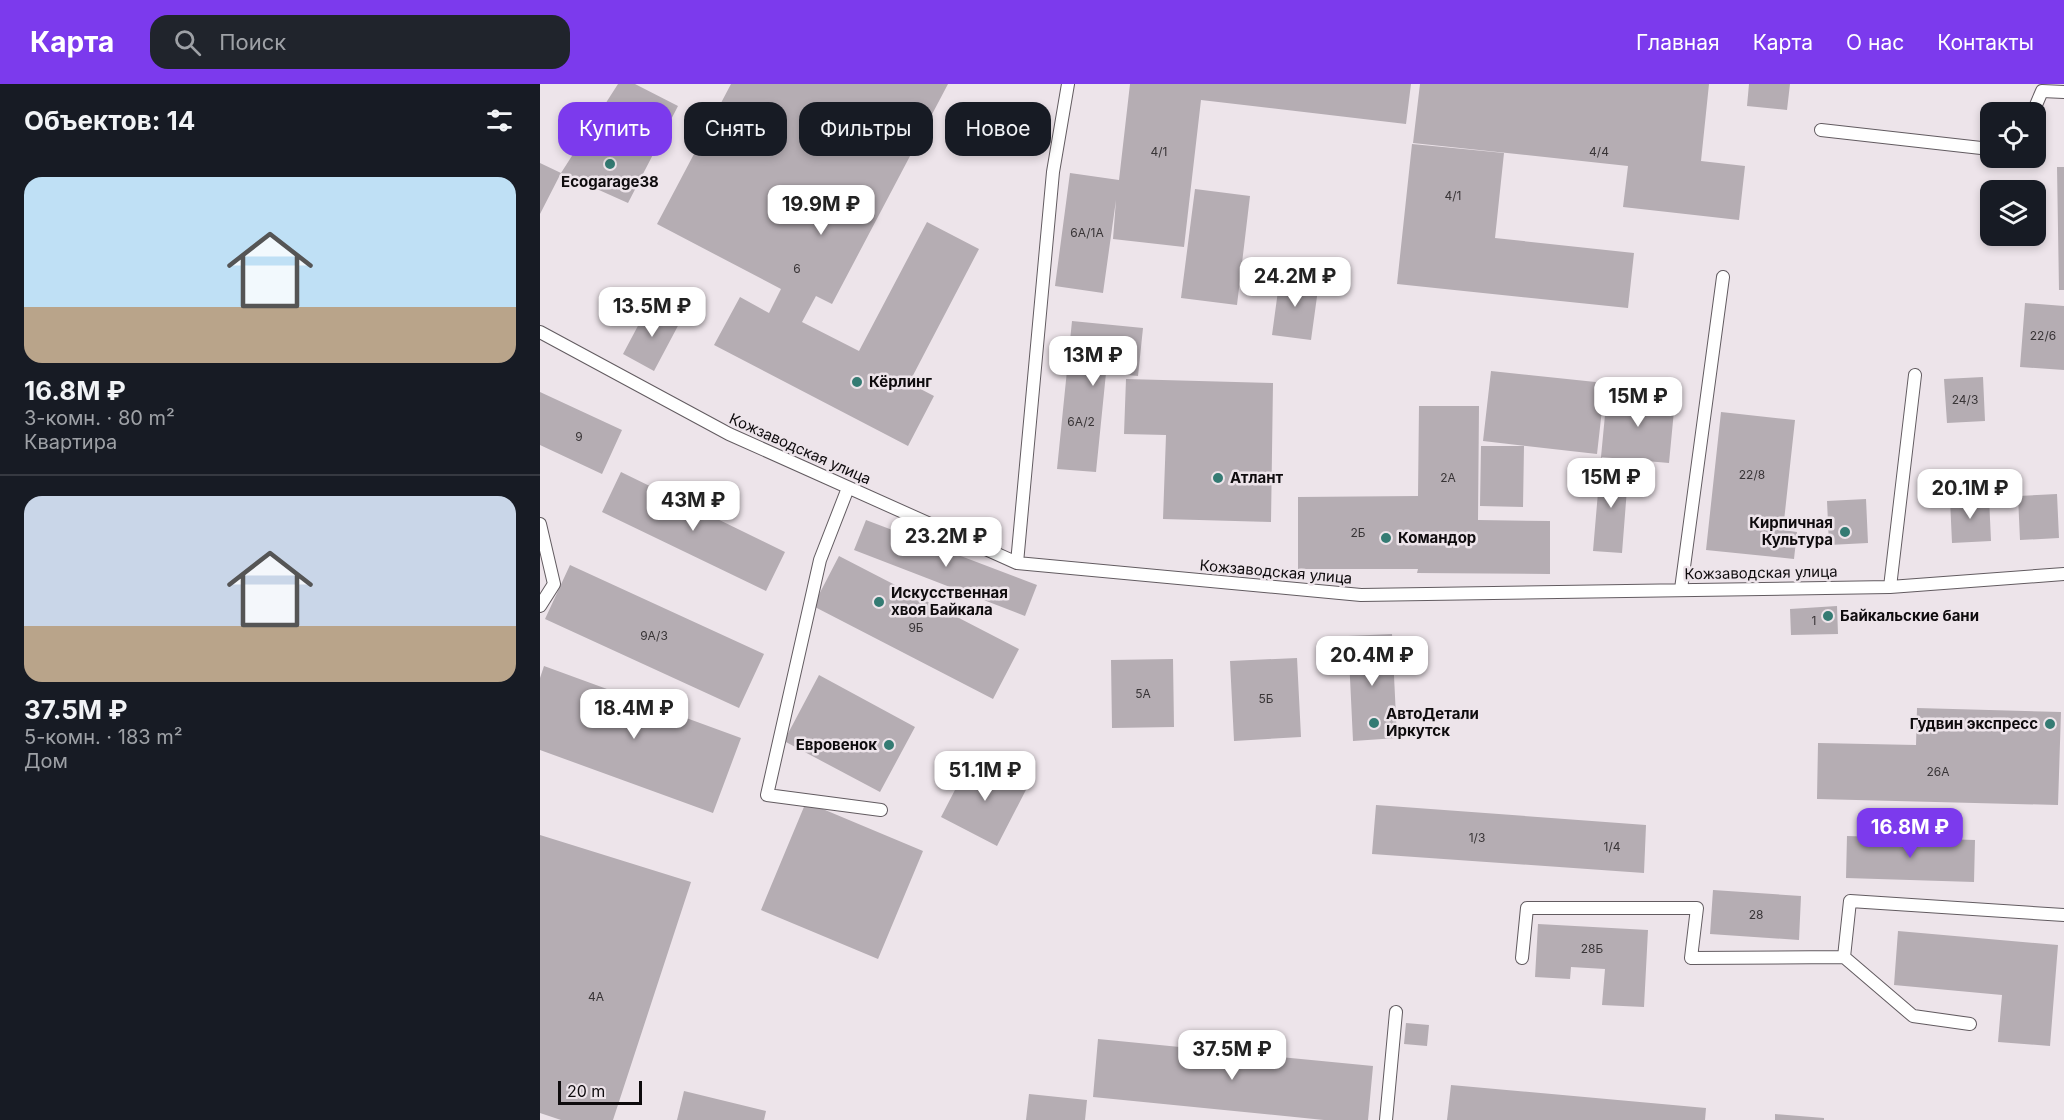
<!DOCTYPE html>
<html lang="ru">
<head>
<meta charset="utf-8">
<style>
	body { margin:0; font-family:Inter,sans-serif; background:#20242c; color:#f1f3f6; height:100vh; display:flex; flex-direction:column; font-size:22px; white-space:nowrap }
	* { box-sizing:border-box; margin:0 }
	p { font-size:20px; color:#9ea1a6 }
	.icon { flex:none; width:33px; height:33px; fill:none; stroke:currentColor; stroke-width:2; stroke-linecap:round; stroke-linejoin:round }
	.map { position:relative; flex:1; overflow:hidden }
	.panel { display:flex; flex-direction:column; background:#171b24; width:540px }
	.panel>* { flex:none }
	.top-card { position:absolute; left:18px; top:18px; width:570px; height:54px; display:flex; gap:12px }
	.controls { position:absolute; left:1440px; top:18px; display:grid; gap:12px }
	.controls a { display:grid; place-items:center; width:66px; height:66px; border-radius:12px; background:#171b24; box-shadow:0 3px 9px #0003; font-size:30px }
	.scale { position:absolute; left:18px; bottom:15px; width:84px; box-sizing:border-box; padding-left:6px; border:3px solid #0e0b0d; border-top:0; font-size:16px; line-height:21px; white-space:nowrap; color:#0e0b0d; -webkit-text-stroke:4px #ede4ea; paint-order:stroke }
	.price { position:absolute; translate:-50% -51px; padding:0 14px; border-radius:12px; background:#fff; color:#222; font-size:20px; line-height:39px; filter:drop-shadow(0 2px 3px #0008) }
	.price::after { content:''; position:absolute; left:50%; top:36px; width:18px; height:14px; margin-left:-9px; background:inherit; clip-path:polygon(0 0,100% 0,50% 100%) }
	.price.selected { background:#7c3aed; color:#fff }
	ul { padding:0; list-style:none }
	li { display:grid; align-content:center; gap:12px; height:318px; padding:0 24px }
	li+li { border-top:2px solid #363941 }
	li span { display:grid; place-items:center; height:186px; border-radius:18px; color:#555 }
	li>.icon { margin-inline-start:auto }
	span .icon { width:108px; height:108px; fill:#fffc; stroke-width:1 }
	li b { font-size:26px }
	h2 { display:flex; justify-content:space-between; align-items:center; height:72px; padding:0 24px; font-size:26px }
	.tag { padding:0 21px; border-radius:18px; background:#171b24; box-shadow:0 3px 9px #0003; font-size:21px; line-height:54px }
	.tag.selected { background:#7c3aed; color:#fff }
	header { display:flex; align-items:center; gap:36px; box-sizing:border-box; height:84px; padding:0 30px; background:#7c3aed; color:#fff }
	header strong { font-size:28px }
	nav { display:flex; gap:33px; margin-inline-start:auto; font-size:21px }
	.search { width:420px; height:54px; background:#20242c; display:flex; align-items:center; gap:15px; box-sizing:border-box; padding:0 21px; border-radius:18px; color:#9ea1a6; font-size:22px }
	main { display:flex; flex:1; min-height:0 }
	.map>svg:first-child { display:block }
	.building { fill:#b5adb3 }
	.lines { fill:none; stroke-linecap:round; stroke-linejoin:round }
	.service-casing { stroke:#625b60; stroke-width:14 }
	.service { stroke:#fff; stroke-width:12 }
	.poi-dot { fill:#347b73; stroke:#ede4ea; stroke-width:2 }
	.labels { text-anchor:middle; stroke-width:5; stroke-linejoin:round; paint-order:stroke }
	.number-label { font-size:12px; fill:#383436 }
	.poi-label { font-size:15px; font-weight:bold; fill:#0e0b0d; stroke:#ede4ea; text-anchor:start }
	.street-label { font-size:15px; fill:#0e0b0d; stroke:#ede4ea }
</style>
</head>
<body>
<header>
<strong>Карта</strong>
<div class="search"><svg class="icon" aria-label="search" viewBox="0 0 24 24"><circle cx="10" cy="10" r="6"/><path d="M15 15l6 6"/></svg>Поиск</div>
<nav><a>Главная</a><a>Карта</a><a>О нас</a><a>Контакты</a></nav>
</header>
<main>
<section class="panel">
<h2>Объектов: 14<svg class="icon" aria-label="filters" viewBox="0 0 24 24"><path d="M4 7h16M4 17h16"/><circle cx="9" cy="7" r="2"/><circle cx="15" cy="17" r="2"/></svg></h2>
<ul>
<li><span style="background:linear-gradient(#bfe0f5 70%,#b9a48a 0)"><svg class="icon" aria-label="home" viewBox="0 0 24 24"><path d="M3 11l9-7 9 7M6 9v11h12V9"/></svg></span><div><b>16.8M ₽</b><p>3-комн. · 80 m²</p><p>Квартира</p></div></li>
<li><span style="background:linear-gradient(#c9d6e8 70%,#b9a48a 0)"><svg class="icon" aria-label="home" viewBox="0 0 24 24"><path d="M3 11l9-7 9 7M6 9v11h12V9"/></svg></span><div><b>37.5M ₽</b><p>5-комн. · 183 m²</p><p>Дом</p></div></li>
</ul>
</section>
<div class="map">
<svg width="1524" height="1036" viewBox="0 0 1524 1036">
	<rect width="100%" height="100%" fill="#ede4ea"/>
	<!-- building -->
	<path class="building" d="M 78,0 L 95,0 L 138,22 L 88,119 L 21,89 L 0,130 L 0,79 L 21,89 Z
		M 191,0 L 408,0 L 292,220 L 276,212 L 262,238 L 319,267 L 387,138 L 439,165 L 369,299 L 394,312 L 368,362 L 174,261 L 200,213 L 229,229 L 241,205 L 117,140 Z
		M 590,0 L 871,0 L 866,40 L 661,16 L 644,163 L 573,155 L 576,116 L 563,209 L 515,202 L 530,89 L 579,96 Z
		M 880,0 L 1169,0 L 1161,77 L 1205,82 L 1199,136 L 1083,123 L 1088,82 L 873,59 Z
		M 1209,0 L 1250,0 L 1247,26 L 1207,22 Z
		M 872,60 L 964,69 L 955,154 L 1094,169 L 1088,224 L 857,200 Z
		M 1517,83 L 1524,83 L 1524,206 L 1519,206 Z
		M 655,105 L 710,112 L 697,221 L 641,214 Z
		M 740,192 L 779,198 L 771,256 L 732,251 Z
		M 1485,219 L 1524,222 L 1524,286 L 1480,283 Z
		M 109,221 L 140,238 L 114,287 L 83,270 Z
		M 532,237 L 603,244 L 598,292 L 566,289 L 556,388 L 517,385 Z
		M 951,287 L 1065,299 L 1057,370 L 943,357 Z
		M 1443,293 L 1445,337 L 1407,339 L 1404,295 Z
		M 586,295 L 733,299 L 731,438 L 623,435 L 626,351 L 584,350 Z
		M 0,308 L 82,346 L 62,390 L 0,361 Z
		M 1067,310 L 1135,316 L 1129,379 L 1061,373 Z
		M 879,322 L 939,322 L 938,436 L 1010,437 L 1010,490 L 877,489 L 878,485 L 758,485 L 758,413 L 878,412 Z
		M 1181,328 L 1255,336 L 1243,446 L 1257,448 L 1254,475 L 1166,466 Z
		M 941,362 L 984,362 L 983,423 L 940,422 Z
		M 1061,373 L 1088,392 L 1082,469 L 1053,467 Z
		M 81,388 L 245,468 L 226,507 L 62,428 Z
		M 1517,410 L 1519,454 L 1480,456 L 1478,412 Z
		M 1449,413 L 1451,457 L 1412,459 L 1410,415 Z
		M 1326,415 L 1328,459 L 1289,461 L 1287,417 Z
		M 326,436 L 497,501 L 485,532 L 314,466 Z
		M 299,472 L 479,565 L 453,615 L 273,522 Z
		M 30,481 L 224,570 L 199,624 L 5,535 Z
		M 1297,522 L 1298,550 L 1251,551 L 1250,525 Z
		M 852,550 L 857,654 L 813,657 L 808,552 Z
		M 757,574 L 761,653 L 694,657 L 690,577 Z
		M 633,575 L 634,643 L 572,644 L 571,576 Z
		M 4,582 L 201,654 L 173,729 L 0,666 L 0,594 Z
		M 279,591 L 375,643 L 340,708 L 244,657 Z
		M 1377,624 L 1521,628 L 1518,721 L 1277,715 L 1278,659 L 1376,661 Z
		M 432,673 L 488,702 L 457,762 L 401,733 Z
		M 266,718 L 383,767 L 338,875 L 221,826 Z
		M 836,721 L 1106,741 L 1104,789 L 832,770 Z
		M 0,751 L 151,798 L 73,1036 L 21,1036 L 0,1029 Z
		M 1307,752 L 1435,756 L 1434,798 L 1306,794 Z
		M 1173,806 L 1261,812 L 1259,856 L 1170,850 Z
		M 998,840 L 1108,846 L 1104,923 L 1062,921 L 1065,885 L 1031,883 L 1030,895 L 995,893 Z
		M 1358,847 L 1518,861 L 1510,962 L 1458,958 L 1462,911 L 1354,901 Z
		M 866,939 L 889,941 L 887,962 L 864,960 Z
		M 558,955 L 833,982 L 828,1036 L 784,1036 L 553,1013 Z
		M 911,1001 L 1166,1024 L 1165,1036 L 907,1036 Z
		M 144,1007 L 226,1027 L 224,1036 L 137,1036 Z
		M 489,1010 L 547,1016 L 545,1036 L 486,1036 Z
		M 1235,1030 L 1284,1034 L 1284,1036 L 1235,1036 Z"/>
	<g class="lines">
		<!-- service casing -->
		<g class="service-casing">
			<path id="service" d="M 1493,28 L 1502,7 L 1524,8
				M 1281,46 L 1450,65
				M 0,248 L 189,350 L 477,479 L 821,511 L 1350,503 L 1524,490
				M 308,404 L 280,476 L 227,711 L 341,726
				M 0,440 L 14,500 L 0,522
				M 477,479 L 513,88 L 528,0
				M 1350,503 L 1375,291
				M 1141,505 L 1183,193
				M 1304,873 L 1373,932 L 1430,940
				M 982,874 L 987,824 L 1157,824 L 1151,874 L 1304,873 L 1310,817 L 1524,831
				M 846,1036 L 856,928"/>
		</g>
		<!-- service -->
		<use href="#service" class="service"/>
	</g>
	<!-- markers -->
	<g class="poi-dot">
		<circle cx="70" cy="80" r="6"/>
		<circle cx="317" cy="298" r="6"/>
		<circle cx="678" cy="394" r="6"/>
		<circle cx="1305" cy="448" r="6"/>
		<circle cx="846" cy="454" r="6"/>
		<circle cx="339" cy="518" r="6"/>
		<circle cx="1288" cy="532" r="6"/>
		<circle cx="834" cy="639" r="6"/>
		<circle cx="1510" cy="640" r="6"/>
		<circle cx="349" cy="661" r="6"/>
	</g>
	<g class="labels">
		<!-- number labels -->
		<g class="number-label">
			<text x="619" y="72">4/1</text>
			<text x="1059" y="72">4/4</text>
			<text x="913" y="116">4/1</text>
			<text x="547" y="153">6А/1А</text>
			<text x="257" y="189">6</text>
			<text x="1503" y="256">22/6</text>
			<text x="1425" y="320">24/3</text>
			<text x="541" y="342">6А/2</text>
			<text x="39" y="357">9</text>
			<text x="1212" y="395">22/8</text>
			<text x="908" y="398">2А</text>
			<text x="818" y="453">2Б</text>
			<text x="1274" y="541">1</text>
			<text x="376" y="548">9Б</text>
			<text x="114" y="556">9А/3</text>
			<text x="603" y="614">5А</text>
			<text x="726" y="619">5Б</text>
			<text x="1398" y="692">26А</text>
			<text x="937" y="758">1/3</text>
			<text x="1072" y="767">1/4</text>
			<text x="1216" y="835">28</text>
			<text x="1052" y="869">28Б</text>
			<text x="56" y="917">4А</text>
		</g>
		<!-- poi labels -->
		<g class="poi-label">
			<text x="70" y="103" text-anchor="middle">Ecogarage38</text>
			<text x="329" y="303">Кёрлинг</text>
			<text x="690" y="399">Атлант</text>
			<text x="1293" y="444" text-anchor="end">Кирпичная<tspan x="1293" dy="17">Культура</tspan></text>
			<text x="858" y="459">Командор</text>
			<text x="351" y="514">Искусственная<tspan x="351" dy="17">хвоя Байкала</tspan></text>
			<text x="1300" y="537">Байкальские бани</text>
			<text x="846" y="635">АвтоДетали<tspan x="846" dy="17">Иркутск</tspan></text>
			<text x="1498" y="645" text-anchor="end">Гудвин экспресс</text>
			<text x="337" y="666" text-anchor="end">Евровенок</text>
		</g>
		<!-- street labels -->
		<g class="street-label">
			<text transform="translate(260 365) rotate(24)" y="5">Кожзаводская улица</text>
			<text transform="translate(736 488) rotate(5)" y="5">Кожзаводская улица</text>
			<text transform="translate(1221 489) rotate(-1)" y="5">Кожзаводская улица</text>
		</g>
	</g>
</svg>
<div class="controls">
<a><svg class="icon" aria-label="locate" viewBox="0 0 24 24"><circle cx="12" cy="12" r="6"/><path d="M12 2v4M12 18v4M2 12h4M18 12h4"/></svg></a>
<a><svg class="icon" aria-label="layers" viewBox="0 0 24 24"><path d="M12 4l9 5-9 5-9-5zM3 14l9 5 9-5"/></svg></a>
</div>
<div class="scale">20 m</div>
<b class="price" style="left:281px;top:152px">19.9M ₽</b>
<b class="price" style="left:755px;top:224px">24.2M ₽</b>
<b class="price" style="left:112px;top:254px">13.5M ₽</b>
<b class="price" style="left:553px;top:303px">13M ₽</b>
<b class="price" style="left:1098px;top:344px">15M ₽</b>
<b class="price" style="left:1071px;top:425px">15M ₽</b>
<b class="price" style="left:1430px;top:436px">20.1M ₽</b>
<b class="price" style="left:153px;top:448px">43M ₽</b>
<b class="price" style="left:406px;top:484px">23.2M ₽</b>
<b class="price" style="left:832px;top:603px">20.4M ₽</b>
<b class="price" style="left:94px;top:656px">18.4M ₽</b>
<b class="price" style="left:445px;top:718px">51.1M ₽</b>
<b class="price selected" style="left:1370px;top:775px">16.8M ₽</b>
<b class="price" style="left:692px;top:997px">37.5M ₽</b>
<div class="top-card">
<a class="tag selected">Купить</a>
<a class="tag">Снять</a>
<a class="tag">Фильтры</a>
<a class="tag">Новое</a>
</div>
</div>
</main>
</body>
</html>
